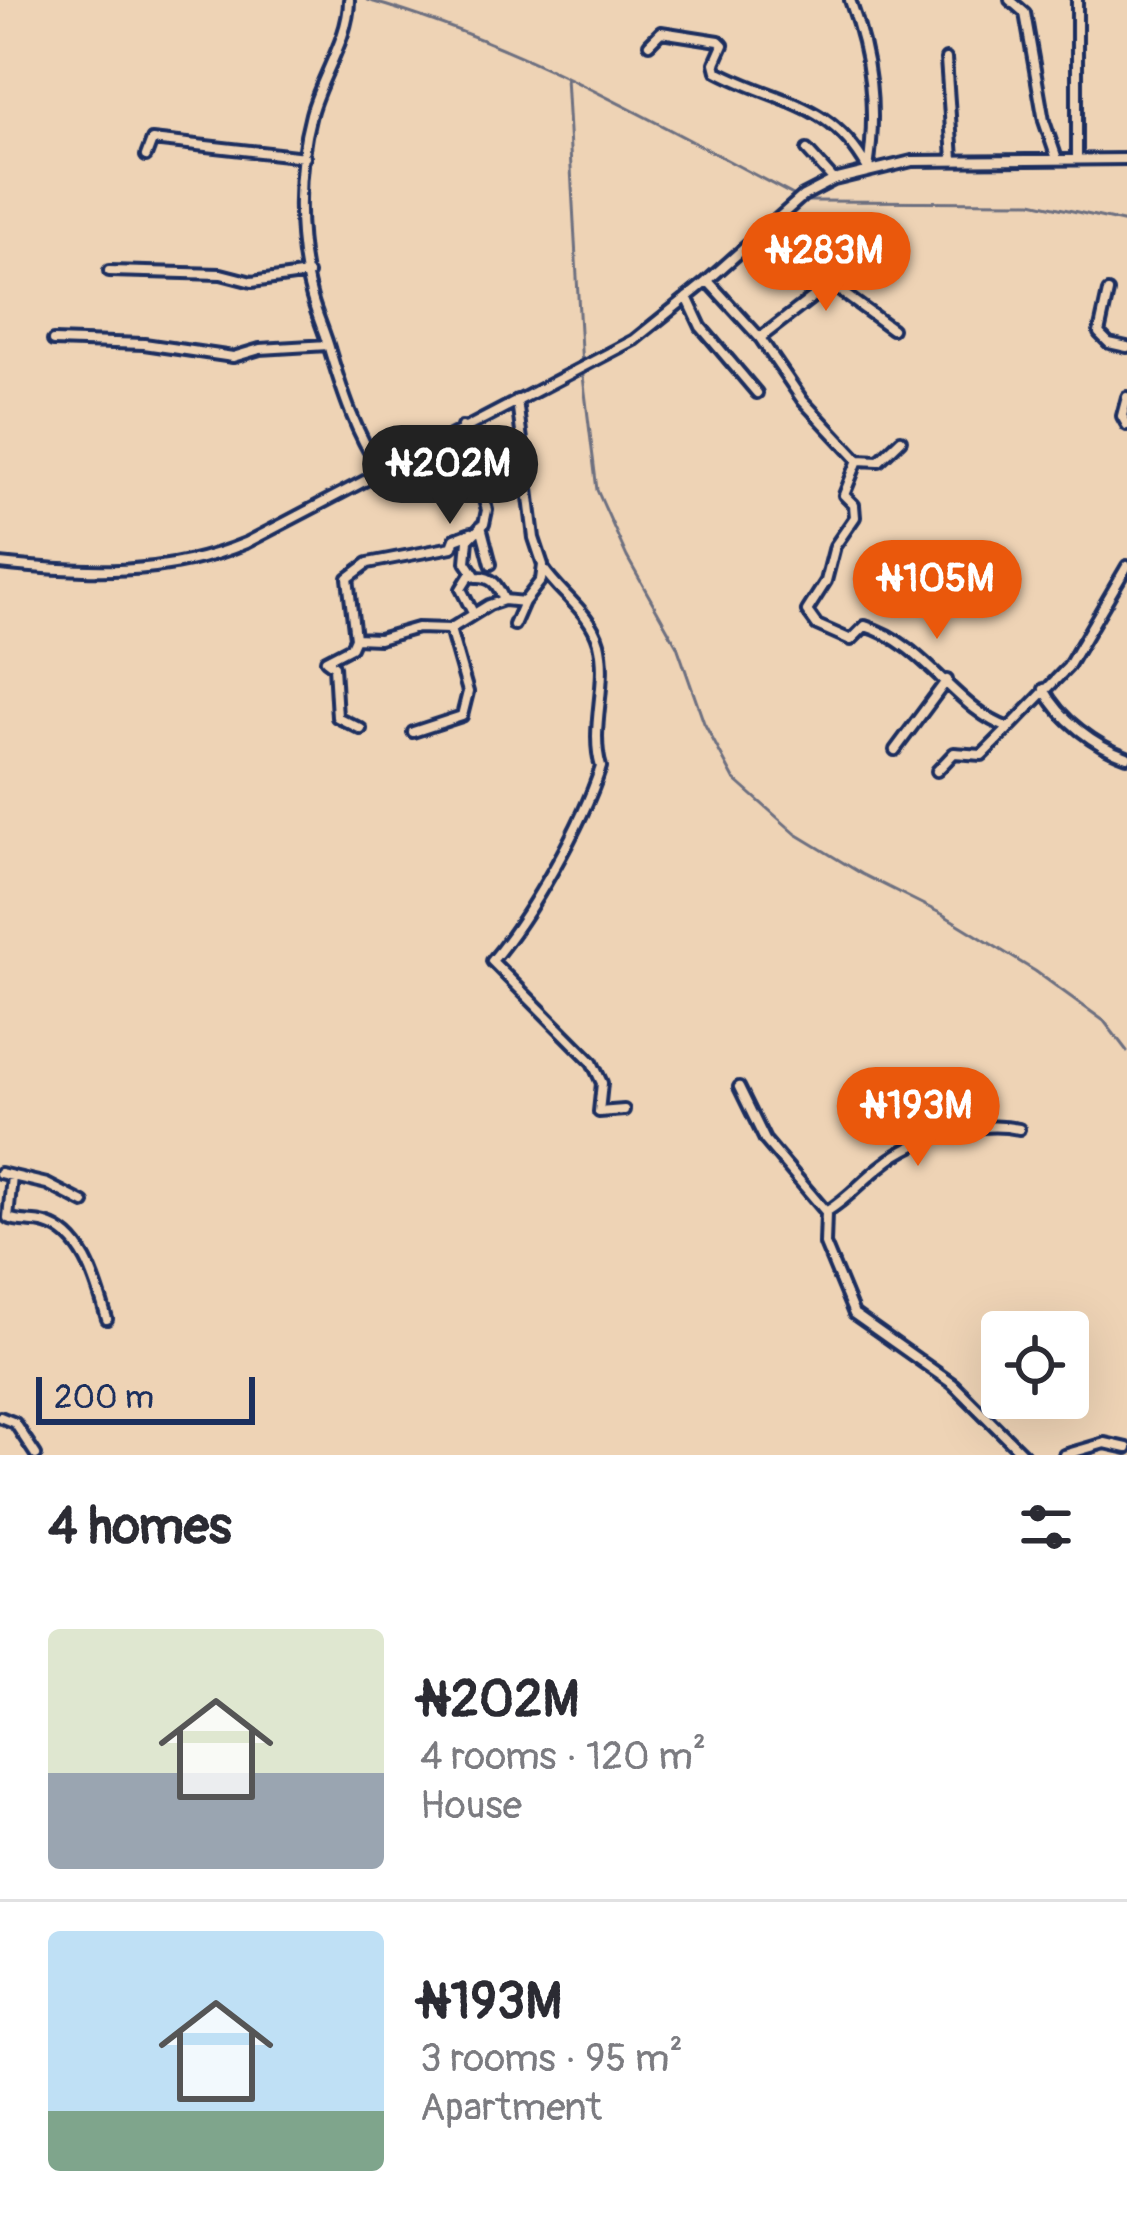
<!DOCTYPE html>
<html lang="en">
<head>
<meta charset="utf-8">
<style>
	body { margin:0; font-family:Pangolin,sans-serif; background:#f2f2f3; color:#2b2b33; height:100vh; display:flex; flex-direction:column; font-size:45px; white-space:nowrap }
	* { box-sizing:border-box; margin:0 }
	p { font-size:39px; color:#7c7c81 }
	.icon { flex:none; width:66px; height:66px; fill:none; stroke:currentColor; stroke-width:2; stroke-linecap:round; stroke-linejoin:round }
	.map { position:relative; height:1455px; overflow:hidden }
	.drawer { display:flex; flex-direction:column; background:#fff; flex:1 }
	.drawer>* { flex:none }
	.buttons { position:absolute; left:981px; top:1311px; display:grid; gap:24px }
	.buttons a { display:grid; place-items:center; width:108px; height:108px; border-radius:12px; background:#fff; box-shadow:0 12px 48px #0002; font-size:60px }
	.scale { position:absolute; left:36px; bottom:30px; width:219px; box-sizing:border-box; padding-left:12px; border:6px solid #1b2f5e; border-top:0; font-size:33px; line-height:42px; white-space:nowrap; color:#1b2f5e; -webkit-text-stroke:9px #eed3b5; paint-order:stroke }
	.price { position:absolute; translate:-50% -102px; padding:0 27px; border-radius:42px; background:#ea580c; color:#fff; font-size:39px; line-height:78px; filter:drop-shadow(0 3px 6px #0008) }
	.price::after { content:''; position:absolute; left:50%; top:72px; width:36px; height:27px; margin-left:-18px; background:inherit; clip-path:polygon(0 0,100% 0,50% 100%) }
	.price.current { background:#222; color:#fff }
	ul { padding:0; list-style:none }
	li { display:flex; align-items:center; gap:36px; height:300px; padding:0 48px }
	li+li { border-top:3px solid #e1e1e2 }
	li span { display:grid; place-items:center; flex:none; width:336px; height:240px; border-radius:12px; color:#555 }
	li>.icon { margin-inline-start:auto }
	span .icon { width:144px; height:144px; fill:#fffc; stroke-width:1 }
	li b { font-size:51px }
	h2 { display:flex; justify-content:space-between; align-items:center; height:144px; padding:0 48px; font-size:51px }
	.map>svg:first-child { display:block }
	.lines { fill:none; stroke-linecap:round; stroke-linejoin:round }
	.stream { stroke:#6d6f80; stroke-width:3 }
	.street-casing { stroke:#1b2f5e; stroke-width:16 }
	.street { stroke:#eed3b5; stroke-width:8 }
</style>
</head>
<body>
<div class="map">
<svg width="1127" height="1455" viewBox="0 0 1127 1455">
	<rect width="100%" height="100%" fill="#eed3b5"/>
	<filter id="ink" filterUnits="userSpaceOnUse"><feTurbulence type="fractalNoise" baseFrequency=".00833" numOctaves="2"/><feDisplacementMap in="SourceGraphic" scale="24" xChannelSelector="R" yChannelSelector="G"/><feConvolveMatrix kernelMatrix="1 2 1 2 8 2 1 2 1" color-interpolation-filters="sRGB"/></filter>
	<g filter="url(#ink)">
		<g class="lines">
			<!-- stream -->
			<path class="stream" d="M 367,0 C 518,42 657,124 795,196
				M 566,77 L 582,368 L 597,490 L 627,557 L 677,646 L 704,723 L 734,779 L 796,834 L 862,874 L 942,914 L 1035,971 L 1104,1021 L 1127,1051
				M 808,201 L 1032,202 L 1127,223"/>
			<!-- street casing -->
			<g class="street-casing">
				<path id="street" d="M 349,0 C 349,38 321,77 311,114 C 296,170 296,242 312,298 C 317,316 325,333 330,351 C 343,394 355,431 380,470
					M 850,0 C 871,57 877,109 868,169
					M 1010,0 L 1025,13 L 1044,121 L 1057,159
					M 649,44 L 661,32 L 719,41 L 723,45 L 715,63 L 717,71 C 779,104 830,100 868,169
					M 946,59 L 953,159
					M 807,150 L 834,180
					M 146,156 L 152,140 L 305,157
					M 1077,159 L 1077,0
					M 109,271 L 221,274 L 252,282 L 308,274
					M 708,281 L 760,338 L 803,401 L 858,460 L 879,461 L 901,440
					M 1108,292 L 1099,333 L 1109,343 L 1127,347
					M 687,297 L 701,327 L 757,393
					M 760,338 L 826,287 L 836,288 L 892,329
					M 53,341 L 144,344 L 233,357 L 260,349 L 328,345
					M 1127,397 L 1122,416 L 1127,425
					M 462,427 L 487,510 L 484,524 L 468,540 L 466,562 L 476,577 C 493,576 498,586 504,600
					M 858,460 L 844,495 L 854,505 L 855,517 L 835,546 L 826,581 L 807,611 L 817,625 L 851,640 L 865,626 C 926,644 956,710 1009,728 L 1068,667 L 1127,566
					M 481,526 L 491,564
					M 0,564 C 85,573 165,577 246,543 L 634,340 L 706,282 L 803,196 L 834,180 L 912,161 L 1127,159
					M 543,568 C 560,594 590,611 599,643 C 609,684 589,727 601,767 C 582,825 531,915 492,961 L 592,1062 L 602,1083 L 599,1112 L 624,1110
					M 471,573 L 461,589 L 473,613
					M 514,625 L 524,602 L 541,580 L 543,565 L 534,538 L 517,400
					M 355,638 L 348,578 L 368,563 L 452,547 L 455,539 L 471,533
					M 1044,689 C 1059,719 1096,746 1127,757
					M 361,729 L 337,717 L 334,666 L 326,660 L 351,647 L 355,638 L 379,639 L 417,628 L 450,629 L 489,605 L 504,600 L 524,602
					M 413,732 L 462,716 L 468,692 L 450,629
					M 895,750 L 947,680
					M 937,771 L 954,753 L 982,755 L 1009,728
					M 739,1087 L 765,1140 L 826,1212 L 825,1244 L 854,1314 L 953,1384 L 1024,1455
					M 0,1173 L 47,1184 L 84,1203
					M 12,1176 L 8,1218 C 20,1223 33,1220 46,1224 C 85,1235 97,1285 107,1319
					M 826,1212 C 853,1195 860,1182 884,1164 C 917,1137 978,1120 1019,1129
					M 0,1417 L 15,1423 L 36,1455
					M 1064,1455 L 1105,1443 L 1127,1448"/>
			</g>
			<!-- street -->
			<use href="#street" class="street"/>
		</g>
	</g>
</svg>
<div class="buttons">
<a><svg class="icon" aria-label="locate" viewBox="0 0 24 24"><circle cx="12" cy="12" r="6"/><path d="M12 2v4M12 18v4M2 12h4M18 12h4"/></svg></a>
</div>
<div class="scale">200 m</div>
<b class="price" style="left:826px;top:314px">₦283M</b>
<b class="price current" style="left:450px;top:527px">₦202M</b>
<b class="price" style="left:937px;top:642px">₦105M</b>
<b class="price" style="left:918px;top:1169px">₦193M</b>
</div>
<section class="drawer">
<h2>4 homes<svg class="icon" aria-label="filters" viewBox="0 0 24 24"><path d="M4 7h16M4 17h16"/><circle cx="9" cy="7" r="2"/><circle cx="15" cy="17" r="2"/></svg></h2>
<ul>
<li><span style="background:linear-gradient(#dfe7d0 60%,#9aa5b1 0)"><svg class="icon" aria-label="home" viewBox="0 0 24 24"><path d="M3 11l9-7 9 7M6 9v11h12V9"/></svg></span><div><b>₦202M</b><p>4 rooms · 120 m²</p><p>House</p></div></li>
<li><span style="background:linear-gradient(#bfe0f5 75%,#7fa58c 0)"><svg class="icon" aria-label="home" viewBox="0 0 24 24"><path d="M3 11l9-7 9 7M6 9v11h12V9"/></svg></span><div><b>₦193M</b><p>3 rooms · 95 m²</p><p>Apartment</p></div></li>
</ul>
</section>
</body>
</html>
